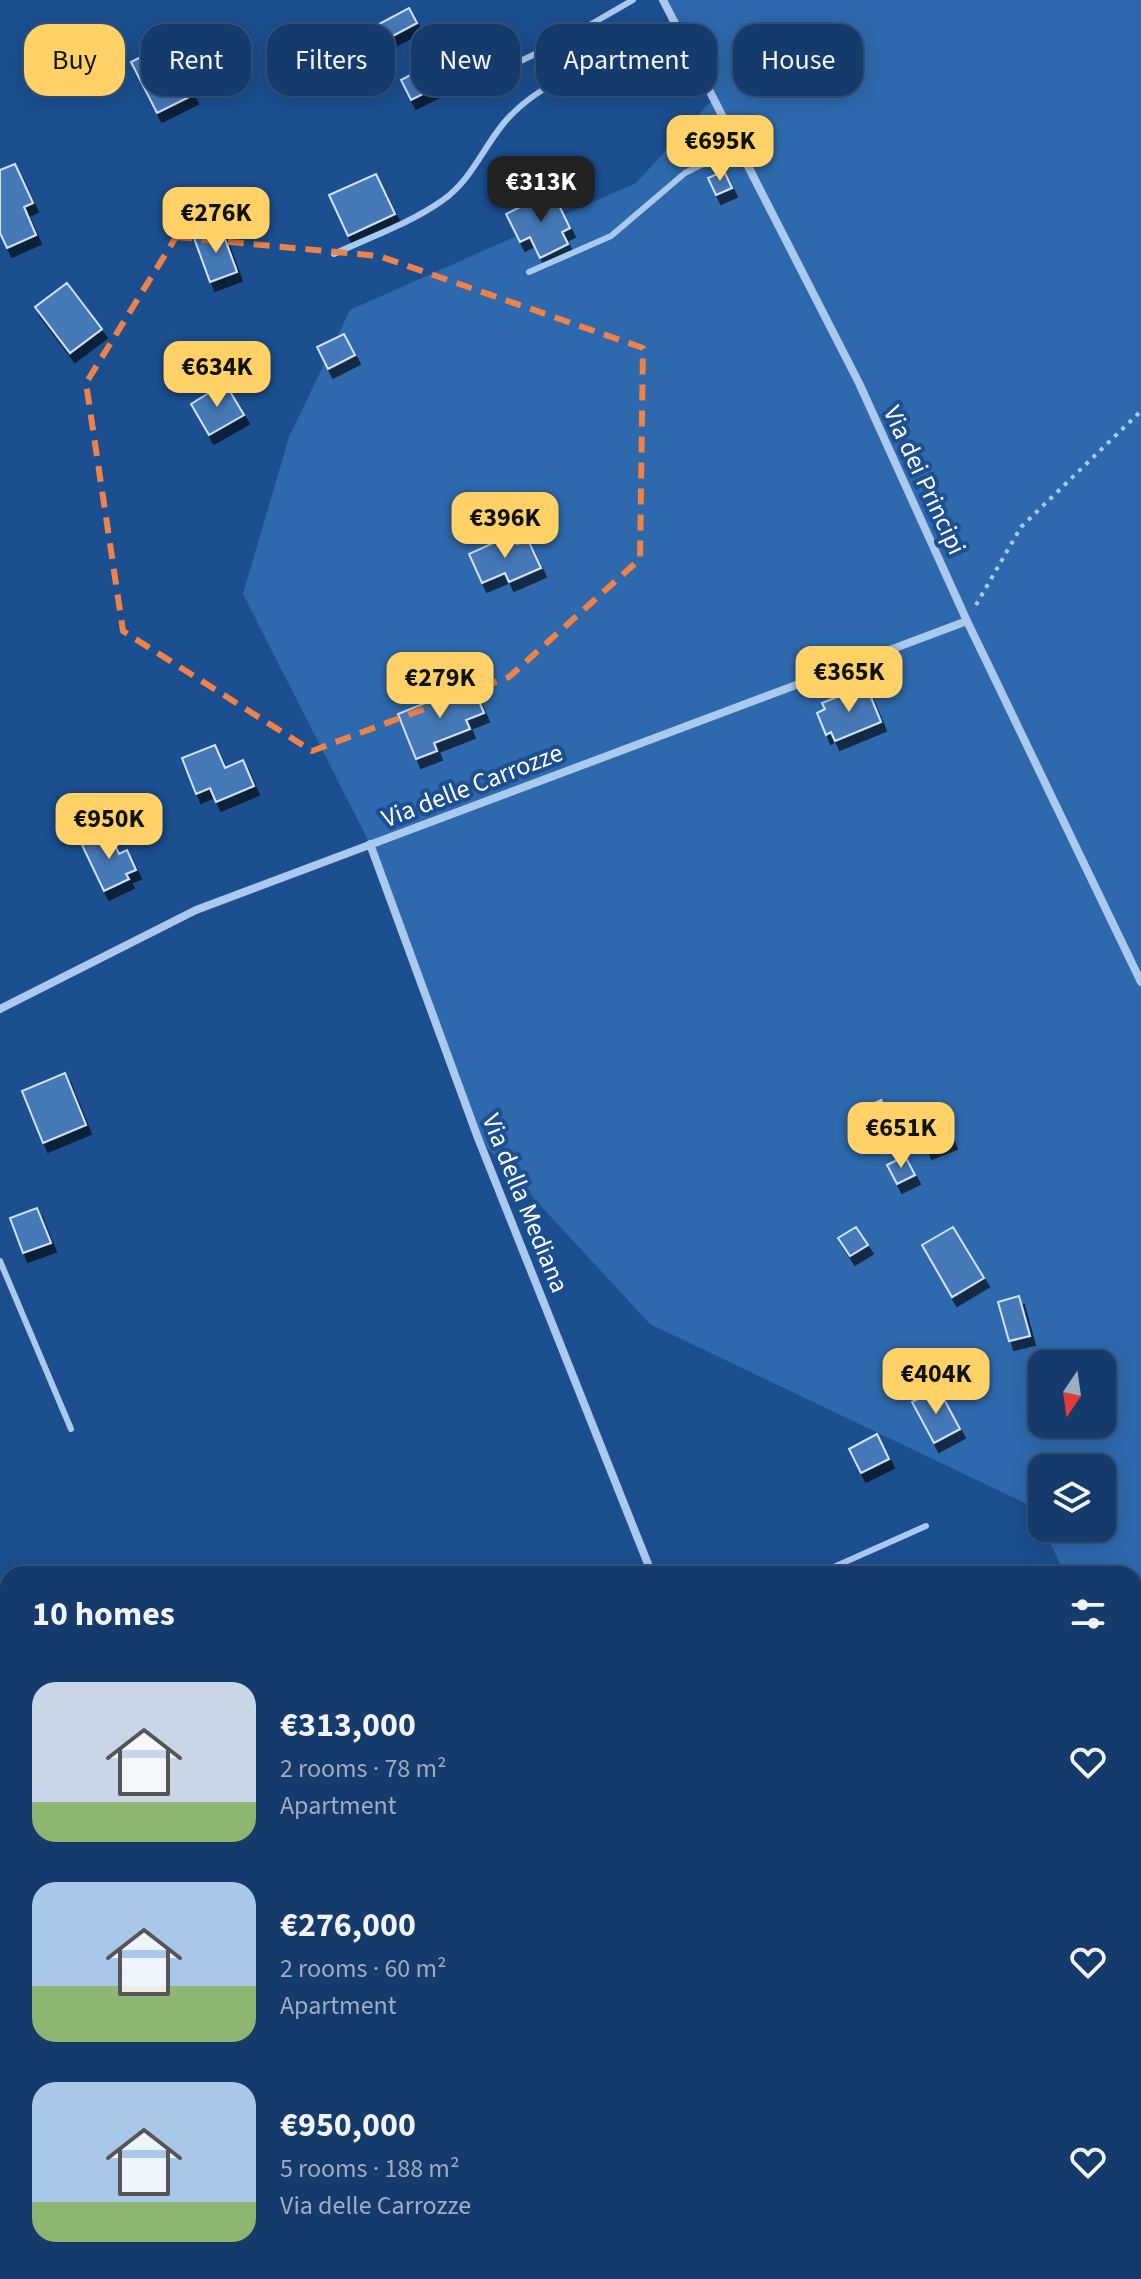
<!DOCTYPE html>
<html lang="en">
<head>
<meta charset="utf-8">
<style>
	body { margin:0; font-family:"Source Sans 3",sans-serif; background:#214673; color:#f1f3f6; height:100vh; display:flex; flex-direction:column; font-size:30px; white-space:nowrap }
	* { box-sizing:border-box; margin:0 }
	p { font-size:26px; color:#9dadc1 }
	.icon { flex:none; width:44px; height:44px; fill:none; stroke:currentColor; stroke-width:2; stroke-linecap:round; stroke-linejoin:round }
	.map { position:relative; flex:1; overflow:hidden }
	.sheet { position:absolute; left:0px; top:1566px; width:1142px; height:714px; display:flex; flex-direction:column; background:#143b6b; border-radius:24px 24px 0 0; box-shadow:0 4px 20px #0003,0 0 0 2px #33557e }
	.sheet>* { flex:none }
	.hud { position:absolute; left:24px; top:24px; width:1094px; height:72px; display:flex; gap:16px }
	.needle { width:52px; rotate:193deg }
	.buttons { position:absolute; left:1028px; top:1350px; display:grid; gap:16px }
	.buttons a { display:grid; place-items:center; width:88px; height:88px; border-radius:16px; background:#143b6b; box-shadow:0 4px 20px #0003,0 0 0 2px #33557e; font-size:40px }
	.price { position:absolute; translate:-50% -68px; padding:0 18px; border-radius:16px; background:#ffd166; color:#111; font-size:26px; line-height:52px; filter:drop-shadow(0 2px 4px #0008) }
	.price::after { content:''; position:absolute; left:50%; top:48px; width:24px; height:18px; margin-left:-12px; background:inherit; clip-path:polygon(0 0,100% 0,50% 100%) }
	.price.on { background:#222; color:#fff }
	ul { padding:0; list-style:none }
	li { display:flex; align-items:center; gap:24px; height:200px; padding:0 32px }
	li span { display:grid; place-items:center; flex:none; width:224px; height:160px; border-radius:24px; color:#555 }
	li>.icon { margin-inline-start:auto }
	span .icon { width:96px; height:96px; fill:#fffc; stroke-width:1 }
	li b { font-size:34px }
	h2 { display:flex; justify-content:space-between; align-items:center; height:96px; padding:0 32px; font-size:34px }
	.tag { padding:0 28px; border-radius:24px; background:#143b6b; box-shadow:0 4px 20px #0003,0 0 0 2px #33557e; font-size:28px; line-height:72px }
	.tag.on { background:#ffd166; color:#111 }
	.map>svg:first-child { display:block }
	.green { fill:#2e69ad; fill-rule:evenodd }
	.building { fill:#4478b7; stroke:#cfe3fa; stroke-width:2; filter:url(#shadow) }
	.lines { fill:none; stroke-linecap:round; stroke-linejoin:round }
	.path { stroke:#a9c9ee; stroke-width:4; stroke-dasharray:4 6; stroke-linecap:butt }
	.lane { stroke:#a9c9ee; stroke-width:6 }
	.street { stroke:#a9c9ee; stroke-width:8 }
	.marked { fill:none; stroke:#ee8249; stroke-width:6; stroke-dasharray:16 10; stroke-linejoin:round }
	.labels { text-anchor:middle; stroke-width:8; stroke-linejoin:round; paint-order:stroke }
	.street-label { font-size:26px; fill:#fff; stroke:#1b4f8f }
</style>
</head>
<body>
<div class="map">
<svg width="1141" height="2279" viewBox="0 0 1141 2279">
	<defs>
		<filter id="shadow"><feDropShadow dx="5" dy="9" stdDeviation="0" flood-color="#0009"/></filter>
	</defs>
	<rect width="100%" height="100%" fill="#1b4f8f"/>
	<!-- green -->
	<path class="green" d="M 663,0 L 1141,0 L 1141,1708 L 1134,1699 L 1134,1574 L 1065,1574 L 1043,1528 L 1102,1528 L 1102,1468 L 1042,1468 L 1042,1526 L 1033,1507 L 650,1324 L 478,1138 L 370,844 L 243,594 L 289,437 L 350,310 L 636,183 L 712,100 ZM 1042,1364 L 1102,1364 L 1102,1424 L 1042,1424 Z"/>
	<!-- building -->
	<path class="building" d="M 409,8 L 417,23 L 374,46 L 366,31 Z
		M 167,44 L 193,95 L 157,113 L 131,62 Z
		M 439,60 L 449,81 L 411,100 L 401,80 Z
		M 15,164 L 33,203 L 24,207 L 36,235 L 7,248 L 0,233 L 0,170 Z
		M 724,171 L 732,188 L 716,195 L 708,178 Z
		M 376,174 L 395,214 L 348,236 L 329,195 Z
		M 552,191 L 570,228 L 562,232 L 568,244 L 540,258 L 530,237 L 520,242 L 506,214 Z
		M 221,228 L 237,272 L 210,282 L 194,238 Z
		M 67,283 L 102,329 L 70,353 L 35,307 Z
		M 344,334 L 355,355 L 328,369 L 317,347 Z
		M 225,383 L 244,415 L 209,435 L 191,404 Z
		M 513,534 L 517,544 L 528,540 L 541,568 L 509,582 L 505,573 L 482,583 L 469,554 Z
		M 472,684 L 484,713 L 466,720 L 470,729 L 434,743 L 437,751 L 416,759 L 398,714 Z
		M 866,685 L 881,722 L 835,741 L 831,732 L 826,735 L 817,713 L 825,709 L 822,703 Z
		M 215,745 L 225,768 L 243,760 L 254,786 L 216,802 L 210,788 L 196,794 L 182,758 Z
		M 109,832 L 119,854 L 127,850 L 136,870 L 126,874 L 129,879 L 104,891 L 82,845 Z
		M 65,1073 L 86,1125 L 43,1143 L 22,1091 Z
		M 881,1100 L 889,1116 L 870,1125 L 862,1109 Z
		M 943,1118 L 952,1140 L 927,1150 L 918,1129 Z
		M 905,1156 L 915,1175 L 897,1184 L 887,1165 Z
		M 37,1208 L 51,1243 L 23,1253 L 10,1218 Z
		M 856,1227 L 868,1245 L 850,1256 L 838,1238 Z
		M 953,1227 L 984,1278 L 952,1297 L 922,1245 Z
		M 1019,1296 L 1030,1336 L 1009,1341 L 998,1302 Z
		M 938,1388 L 960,1429 L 934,1443 L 912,1402 Z
		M 877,1434 L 889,1459 L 861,1473 L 849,1449 Z"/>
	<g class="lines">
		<!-- path -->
		<path class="path" d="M 976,605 L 1021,527 L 1141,411"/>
		<!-- lane -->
		<path class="lane" d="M 467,87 L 562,41 L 633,0
			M 334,254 C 370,237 411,223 443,200 C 471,180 482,150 503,124 C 545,73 621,55 681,37
			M 529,272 L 611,236 L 685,173 L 737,147
			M 0,1261 L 71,1429
			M 818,1574 L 926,1526
			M 0,2211 L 8,2238
			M 18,2272 L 20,2279
			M 163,2272 L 165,2279
			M 1013,2279 L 1033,2272"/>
		<!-- street -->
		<path class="street" d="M 663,0 L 859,383 L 967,621 L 1141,982
			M 370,844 L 478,1138 L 652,1574
			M 0,1009 L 196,910 L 967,621
			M 0,2049 L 8,2045
			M 923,2272 L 926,2279"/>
	</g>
	<!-- marked area -->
	<path class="marked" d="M 176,237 L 379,256 L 643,348 L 640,559 L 509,677 L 312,751 L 123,631 L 86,383 Z"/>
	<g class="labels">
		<!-- street labels -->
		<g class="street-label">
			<text transform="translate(925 480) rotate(65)" y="9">Via dei Principi</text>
			<text transform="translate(472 785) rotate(-21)" y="9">Via delle Carrozze</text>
			<text transform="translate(526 1203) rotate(68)" y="9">Via della Mediana</text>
		</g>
	</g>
</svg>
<div class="buttons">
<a><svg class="needle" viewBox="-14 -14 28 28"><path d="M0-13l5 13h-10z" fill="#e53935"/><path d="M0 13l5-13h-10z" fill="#9dadc1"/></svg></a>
<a><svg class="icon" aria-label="layers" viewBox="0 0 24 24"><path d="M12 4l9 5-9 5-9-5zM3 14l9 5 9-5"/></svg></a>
</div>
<b class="price" style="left:720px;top:183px">€695K</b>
<b class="price on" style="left:541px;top:224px">€313K</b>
<b class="price" style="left:216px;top:255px">€276K</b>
<b class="price" style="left:217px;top:409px">€634K</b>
<b class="price" style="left:505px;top:560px">€396K</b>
<b class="price" style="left:849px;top:714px">€365K</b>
<b class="price" style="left:440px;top:720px">€279K</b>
<b class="price" style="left:109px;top:861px">€950K</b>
<b class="price" style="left:901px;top:1170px">€651K</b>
<b class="price" style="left:936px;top:1416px">€404K</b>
<div class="hud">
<a class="tag on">Buy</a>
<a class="tag">Rent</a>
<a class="tag">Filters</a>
<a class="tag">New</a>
<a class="tag">Apartment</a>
<a class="tag">House</a>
</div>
<section class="sheet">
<h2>10 homes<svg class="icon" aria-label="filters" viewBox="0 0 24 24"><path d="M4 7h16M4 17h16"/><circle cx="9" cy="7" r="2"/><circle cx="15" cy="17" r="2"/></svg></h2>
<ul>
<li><span style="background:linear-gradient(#c9d6e8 75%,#8fb573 0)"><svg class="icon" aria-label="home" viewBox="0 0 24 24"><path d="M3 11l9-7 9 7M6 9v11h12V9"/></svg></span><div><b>€313,000</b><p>2 rooms · 78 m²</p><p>Apartment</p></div><svg class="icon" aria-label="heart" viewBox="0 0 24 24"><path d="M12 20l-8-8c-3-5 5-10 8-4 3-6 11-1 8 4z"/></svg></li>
<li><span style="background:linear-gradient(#a9c7e8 65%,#8fb573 0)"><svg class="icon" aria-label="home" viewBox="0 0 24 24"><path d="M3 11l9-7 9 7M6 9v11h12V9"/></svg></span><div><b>€276,000</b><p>2 rooms · 60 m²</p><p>Apartment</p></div><svg class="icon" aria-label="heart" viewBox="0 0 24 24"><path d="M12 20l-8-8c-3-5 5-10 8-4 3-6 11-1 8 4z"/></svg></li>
<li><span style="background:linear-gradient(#a9c7e8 75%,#8fb573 0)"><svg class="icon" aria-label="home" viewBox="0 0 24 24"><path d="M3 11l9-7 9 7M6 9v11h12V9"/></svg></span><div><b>€950,000</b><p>5 rooms · 188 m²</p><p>Via delle Carrozze</p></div><svg class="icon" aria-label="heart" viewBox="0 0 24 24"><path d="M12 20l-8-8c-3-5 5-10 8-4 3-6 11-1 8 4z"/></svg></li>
</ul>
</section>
</div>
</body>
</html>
